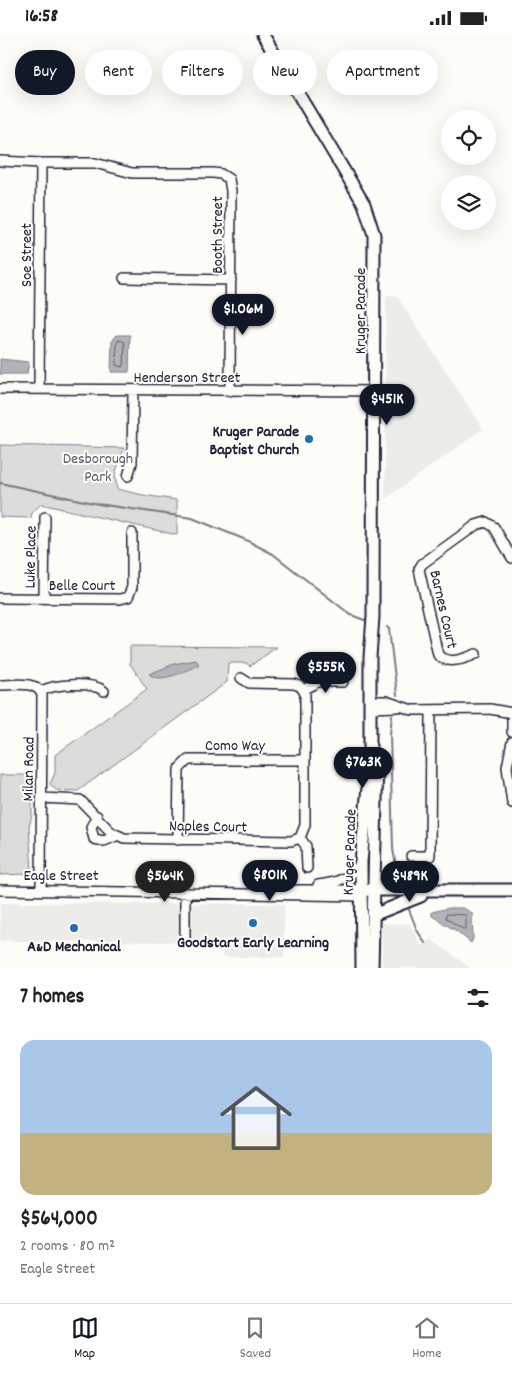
<!DOCTYPE html>
<html lang="en">
<head>
<meta charset="utf-8">
<style>
	body { margin:0; font-family:Dekko,sans-serif; background:#f2f2f2; color:#222; height:100vh; display:flex; flex-direction:column; font-size:19px; white-space:nowrap }
	* { box-sizing:border-box; margin:0 }
	p { font-size:16px; color:#767676 }
	.icon { flex:none; width:28px; height:28px; fill:none; stroke:currentColor; stroke-width:2; stroke-linecap:round; stroke-linejoin:round }
	.map { position:relative; height:933px; overflow:hidden }
	.panel { display:flex; flex-direction:column; background:#fff; flex:1 }
	.panel>* { flex:none }
	.top-card { position:absolute; left:15px; top:15px; width:482px; height:45px; display:flex; gap:10px }
	.buttons { position:absolute; left:441px; top:75px; display:grid; gap:10px }
	.buttons a { display:grid; place-items:center; width:55px; height:55px; border-radius:50%; background:#fff; box-shadow:0 5px 20px #0002; font-size:25px }
	.price { position:absolute; translate:-50% -42px; padding:0 11px; border-radius:18px; background:#111827; color:#fff; font-size:16px; line-height:32px; filter:drop-shadow(0 1px 2px #0008) }
	.price::after { content:''; position:absolute; left:50%; top:30px; width:15px; height:11px; margin-left:-8px; background:inherit; clip-path:polygon(0 0,100% 0,50% 100%) }
	.price.current { background:#222; color:#fff }
	ul { padding:0; list-style:none }
	li { display:grid; align-content:center; gap:10px; height:265px; padding:0 20px }
	li span { display:grid; place-items:center; height:155px; border-radius:15px; color:#555 }
	li>.icon { margin-inline-start:auto }
	span .icon { width:90px; height:90px; fill:#fffc; stroke-width:1 }
	li b { font-size:21px }
	h2 { display:flex; justify-content:space-between; align-items:center; height:60px; padding:0 20px; font-size:21px }
	.tag { padding:0 18px; border-radius:22px; background:#fff; box-shadow:0 5px 20px #0002; font-size:18px; line-height:45px }
	.tag.current { background:#111827; color:#fff }
	.status { display:flex; justify-content:space-between; align-items:center; height:35px; padding:0 25px; background:#fff; direction:ltr }
	.status svg { height:14px; fill:currentColor }
	.dock { display:flex; justify-content:space-around; align-items:center; height:70px; border-top:1px solid #e0e0e0; background:#fff; font-size:14px; color:#767676 }
	.dock a { display:grid; justify-items:center; gap:2px }
	.dock .current { color:#111827 }
	.map>svg:first-child { display:block }
	.built { fill:#ecece9 }
	.green { fill:#dddcdb; stroke:#807f8b }
	.water { fill:#b2b2b7; stroke:#787885 }
	.lines { fill:none; stroke-linecap:round; stroke-linejoin:round }
	.shore { stroke:#5c5c6d; stroke-width:1 }
	.stream { stroke:#787885; stroke-width:2 }
	.street-casing { stroke:#22223b; stroke-width:12 }
	.secondary-casing { stroke:#22223b; stroke-width:15 }
	.street { stroke:#fdfcf7; stroke-width:9 }
	.secondary { stroke:#fdfcf7; stroke-width:11 }
	.poi-dot { fill:#1f6fb2; stroke:#fdfcf7; stroke-width:2 }
	.labels { text-anchor:middle; stroke-width:4; stroke-linejoin:round; paint-order:stroke }
	.street-label { font-size:16px; fill:#22223b; stroke:#fdfcf7 }
	.poi-label { font-size:16px; font-weight:bold; fill:#22223b; stroke:#fdfcf7 }
	.park-label { font-size:16px; fill:#5a5a6b; stroke:#fdfcf7 }
</style>
</head>
<body>
<div class="status"><b>16:58</b><svg viewBox="0 0 49 12"><path d="M0 12V9h3v3zM5 12V6h3v6zM10 12V3h3v9zM15 12V0h3v12zM26 1h20v11H26zM47 4h2v5h-2z"/></svg></div>
<div class="map">
<svg width="512" height="933" viewBox="0 0 512 933">
	<rect width="100%" height="100%" fill="#fdfcf7"/>
	<filter id="ink" filterUnits="userSpaceOnUse"><feTurbulence type="fractalNoise" baseFrequency=".02" numOctaves="2"/><feDisplacementMap in="SourceGraphic" scale="10" xChannelSelector="R" yChannelSelector="G"/><feConvolveMatrix kernelMatrix="1 2 1 2 8 2 1 2 1" color-interpolation-filters="sRGB"/></filter>
	<g filter="url(#ink)">
		<!-- built -->
		<path class="built" d="M 386,261 L 397,261 L 483,394 L 385,464 Z
			M 0,868 L 284,869 L 284,922 L 222,922 L 221,907 L 0,906 Z
			M 382,888 L 410,889 L 421,911 L 431,904 L 470,933 L 382,933 Z"/>
		<!-- green -->
		<path class="green" d="M 0,410 L 124,413 L 115,439 L 117,454 L 143,460 L 177,465 L 177,500 L 41,469 L 32,478 L 31,483 L 0,482 Z
			M 130,611 L 277,612 L 250,631 L 246,628 L 228,628 L 227,647 L 78,756 L 56,755 L 50,749 L 55,738 L 55,720 L 147,654 L 130,629 Z
			M 0,740 L 32,740 L 32,780 L 29,792 L 32,836 L 28,839 L 0,840 Z"/>
		<!-- water -->
		<path class="water" d="M 117,300 L 130,300 L 129,337 L 111,337 L 112,306 Z
			M 0,324 L 29,327 L 27,339 L 0,339 Z
			M 196,625 L 199,630 C 186,635 160,650 149,639 L 174,629 Z
			M 449,873 L 463,873 L 472,878 L 473,904 L 471,908 L 458,897 L 432,881 L 432,877 Z"/>
		<g class="lines">
			<!-- shore -->
			<path class="shore" d="M 119,305 L 125,307 L 124,330 L 122,332 L 116,330 L 117,309 Z
				M 447,879 L 466,880 L 466,894 L 463,894 L 446,883 Z"/>
			<!-- stream -->
			<path class="stream" d="M 0,448 L 98,469 L 192,483 L 246,505 L 273,519 L 351,580 L 367,586
				M 387,592 L 389,594 L 397,660
				M 392,680 L 390,699 L 393,814 L 398,842
				M 408,872 L 417,895 L 425,908"/>
			<!-- street casing -->
			<g class="street-casing">
				<path id="street" d="M 0,126 L 41,128 L 39,354
					M 41,128 L 95,128 L 132,138 L 213,138 L 221,139 L 229,144 L 231,156 L 230,356
					M 124,243 L 231,245
					M 0,354 L 388,356
					M 128,441 L 132,428 L 133,356
					M 0,563 L 120,564 L 128,562 L 132,552 L 132,498
					M 44,563 L 45,482
					M 476,619 C 464,624 448,630 438,620 L 419,534 L 422,529 L 476,490 L 486,487 L 494,492 L 512,523
					M 0,650 C 13,650 37,645 42,660 L 41,854
					M 303,655 L 318,647 L 343,647
					M 41,656 C 55,649 91,646 104,656
					M 370,666 L 386,666 L 412,675 L 490,674 L 512,678
					M 370,673 L 398,672
					M 512,684 L 512,697
					M 512,707 L 507,732 L 512,768
					M 42,763 L 80,765 L 111,797 L 124,803 L 291,806 L 300,803 L 305,790 L 305,658 L 300,651 L 294,649 L 249,648 L 241,643
					M 97,781 L 91,792 L 94,804 L 104,806 L 116,801
					M 300,803 L 306,811 L 307,833
					M 178,805 L 179,734 L 188,725 L 305,725
					M 411,821 L 430,821 L 431,676
					M 318,850 C 336,848 352,843 361,827
					M 0,855 L 362,861
					M 274,855 L 362,855
					M 185,905 L 185,857"/>
			</g>
			<!-- secondary casing -->
			<g class="secondary-casing">
				<path id="secondary" d="M 263,0 L 364,169 L 374,200 L 373,582 L 370,622 L 370,730 L 361,827 L 362,933
					M 366,855 L 512,855
					M 373,880 L 421,861
					M 372,933 L 377,721"/>
			</g>
			<!-- street -->
			<use href="#street" class="street"/>
			<!-- secondary -->
			<use href="#secondary" class="secondary"/>
		</g>
	</g>
	<!-- markers -->
	<g class="poi-dot">
		<circle cx="309" cy="404" r="5"/>
		<circle cx="253" cy="888" r="5"/>
		<circle cx="74" cy="893" r="5"/>
	</g>
	<g class="labels">
		<!-- street labels -->
		<g class="street-label">
			<text transform="translate(216 200) rotate(-90)" y="6">Booth Street</text>
			<text transform="translate(25 220) rotate(-90)" y="6">Soe Street</text>
			<text transform="translate(359 276) rotate(-90)" y="6">Kruger Parade</text>
			<text x="187" y="347">Henderson Street</text>
			<text transform="translate(29 522) rotate(-89)" y="6">Luke Place</text>
			<text x="82" y="555">Belle Court</text>
			<text transform="translate(445 574) rotate(77)" y="6">Barnes Court</text>
			<text x="235" y="715">Como Way</text>
			<text transform="translate(27 734) rotate(-89)" y="6">Milan Road</text>
			<text transform="translate(208 790) rotate(1)" y="6">Naples Court</text>
			<text transform="translate(348 817) rotate(-88)" y="6">Kruger Parade</text>
			<text x="61" y="845">Eagle Street</text>
		</g>
		<!-- poi labels -->
		<g class="poi-label">
			<text x="299" y="401" text-anchor="end">Kruger Parade<tspan x="299" dy="18">Baptist Church</tspan></text>
			<text x="253" y="912">Goodstart Early Learning</text>
			<text x="74" y="916">A&amp;D Mechanical</text>
		</g>
		<!-- park labels -->
		<g class="park-label">
			<text x="98" y="428">Desborough<tspan x="98" dy="18">Park</tspan></text>
		</g>
	</g>
</svg>
<div class="buttons">
<a><svg class="icon" aria-label="locate" viewBox="0 0 24 24"><circle cx="12" cy="12" r="6"/><path d="M12 2v4M12 18v4M2 12h4M18 12h4"/></svg></a>
<a><svg class="icon" aria-label="layers" viewBox="0 0 24 24"><path d="M12 4l9 5-9 5-9-5zM3 14l9 5 9-5"/></svg></a>
</div>
<b class="price" style="left:243px;top:301px">$1.06M</b>
<b class="price" style="left:387px;top:391px">$451K</b>
<b class="price" style="left:326px;top:659px">$555K</b>
<b class="price" style="left:363px;top:754px">$763K</b>
<b class="price" style="left:270px;top:867px">$801K</b>
<b class="price current" style="left:165px;top:868px">$564K</b>
<b class="price" style="left:410px;top:868px">$489K</b>
<div class="top-card">
<a class="tag current">Buy</a>
<a class="tag">Rent</a>
<a class="tag">Filters</a>
<a class="tag">New</a>
<a class="tag">Apartment</a>
</div>
</div>
<section class="panel">
<h2>7 homes<svg class="icon" aria-label="filters" viewBox="0 0 24 24"><path d="M4 7h16M4 17h16"/><circle cx="9" cy="7" r="2"/><circle cx="15" cy="17" r="2"/></svg></h2>
<ul>
<li><span style="background:linear-gradient(#a9c7e8 60%,#c2b280 0)"><svg class="icon" aria-label="home" viewBox="0 0 24 24"><path d="M3 11l9-7 9 7M6 9v11h12V9"/></svg></span><div><b>$564,000</b><p>2 rooms · 80 m²</p><p>Eagle Street</p></div></li>
</ul>
</section>
<nav class="dock">
<a class="current"><svg class="icon" aria-label="map" viewBox="0 0 24 24"><path d="M3 6l6-2 6 2 6-2v14l-6 2-6-2-6 2zM9 4v14M15 6v14"/></svg>Map</a>
<a><svg class="icon" aria-label="saved" viewBox="0 0 24 24"><path d="M7 4h10v16l-5-4-5 4z"/></svg>Saved</a>
<a><svg class="icon" aria-label="home" viewBox="0 0 24 24"><path d="M3 11l9-7 9 7M6 9v11h12V9"/></svg>Home</a>
</nav>
</body>
</html>
